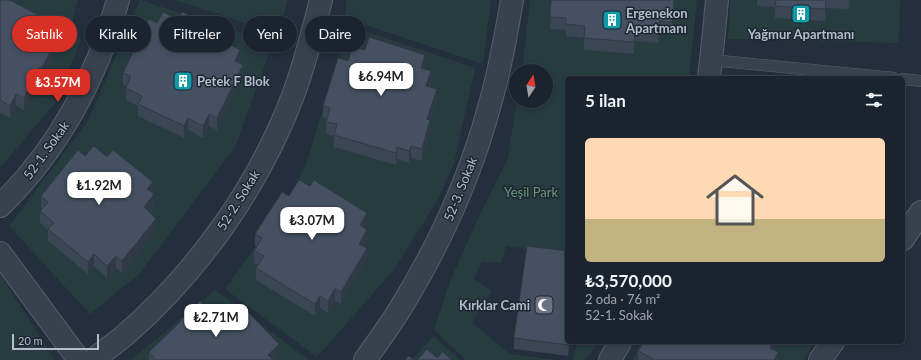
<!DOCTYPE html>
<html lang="tr">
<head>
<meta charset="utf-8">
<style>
	body { margin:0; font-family:Lato,sans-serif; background:#282f3a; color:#f1f3f6; height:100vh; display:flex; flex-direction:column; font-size:15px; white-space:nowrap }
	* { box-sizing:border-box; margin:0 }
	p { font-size:13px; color:#a0a4aa }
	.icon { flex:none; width:22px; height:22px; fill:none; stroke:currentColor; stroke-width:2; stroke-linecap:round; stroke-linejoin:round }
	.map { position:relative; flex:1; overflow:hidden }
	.drawer { position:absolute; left:565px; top:76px; width:340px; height:268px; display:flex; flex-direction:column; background:#1b232e; border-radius:6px; box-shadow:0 2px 6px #0003,0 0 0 1px #39404a }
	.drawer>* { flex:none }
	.banner { position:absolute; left:12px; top:16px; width:380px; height:36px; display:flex; gap:8px }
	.needle { width:26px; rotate:12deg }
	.tools { position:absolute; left:509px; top:64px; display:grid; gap:8px }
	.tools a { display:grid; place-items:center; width:44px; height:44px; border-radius:50%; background:#1b232e; box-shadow:0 2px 6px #0003,0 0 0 1px #39404a; font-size:20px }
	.scale { position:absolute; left:12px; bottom:10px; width:87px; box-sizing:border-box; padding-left:4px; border:2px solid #b4bcc9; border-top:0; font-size:11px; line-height:14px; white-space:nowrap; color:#b4bcc9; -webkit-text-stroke:3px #1d2633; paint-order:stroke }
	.price { position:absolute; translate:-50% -34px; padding:0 9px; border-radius:8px; background:#fff; color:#222; font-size:13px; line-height:26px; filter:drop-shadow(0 1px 2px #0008) }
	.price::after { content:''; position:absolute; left:50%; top:24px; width:12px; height:9px; margin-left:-6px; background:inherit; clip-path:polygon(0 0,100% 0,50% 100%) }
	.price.current { background:#d93025; color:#fff }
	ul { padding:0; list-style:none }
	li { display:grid; align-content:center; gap:8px; height:212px; padding:0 20px }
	li span { display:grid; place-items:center; height:124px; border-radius:6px; color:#555 }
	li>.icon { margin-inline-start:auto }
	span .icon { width:72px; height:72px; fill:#fffc; stroke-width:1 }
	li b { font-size:17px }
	h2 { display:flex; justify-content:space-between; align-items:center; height:48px; padding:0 20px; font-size:17px }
	.chip { padding:0 14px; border-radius:18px; background:#1b232e; box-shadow:0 2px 6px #0003,0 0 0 1px #39404a; font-size:14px; line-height:36px }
	.chip.current { background:#d93025; color:#fff }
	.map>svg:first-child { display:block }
	.green { fill:#263c3f }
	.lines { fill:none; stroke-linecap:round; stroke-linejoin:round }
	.lane-casing { stroke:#565f6c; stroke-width:12 }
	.street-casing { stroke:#565f6c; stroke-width:24 }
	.lane { stroke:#38414e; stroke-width:11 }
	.street { stroke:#38414e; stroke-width:22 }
	.wall { fill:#3b4654 }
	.shaded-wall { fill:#303945 }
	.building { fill:#455162; stroke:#303945 }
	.labels { text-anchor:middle; stroke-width:3; stroke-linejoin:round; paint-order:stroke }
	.poi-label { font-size:13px; font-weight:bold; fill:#b4bcc9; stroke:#1d2633; text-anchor:start }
	.street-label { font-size:13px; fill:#b4bcc9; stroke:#1d2633 }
	.park-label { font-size:13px; fill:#6b9a76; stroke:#1d2633 }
</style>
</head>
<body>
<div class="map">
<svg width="921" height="360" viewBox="0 0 921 360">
	<rect width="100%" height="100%" fill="#242f3e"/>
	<!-- green -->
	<path class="green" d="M 0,0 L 78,0 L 70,31 L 81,39 L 57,101 L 0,168 Z
		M 140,0 L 273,43 L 235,147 L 139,274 L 90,314 L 9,226 L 88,121 Z
		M 176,0 L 288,0 L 278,34 Z
		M 346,0 L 491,0 L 483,64 L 345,18 Z
		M 530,0 L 697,0 L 689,78 L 567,78 L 567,255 L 506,246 L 501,263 L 482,262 L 474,279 L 492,291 L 472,323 L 510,354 L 558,360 L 466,360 L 434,330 L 451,279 L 481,212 L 508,158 L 517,101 L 546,101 L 546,71 L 522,71 Z
		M 730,0 L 900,0 L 899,43 L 728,39 Z
		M 349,26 L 475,68 L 454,164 L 437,201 L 393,271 L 317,357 L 225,289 L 286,204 L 305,167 Z
		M 0,274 L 55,360 L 0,360 Z
		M 215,290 L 309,360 L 131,360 Z
		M 434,336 L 460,360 L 412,360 Z
		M 577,342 L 598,342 L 585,360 L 573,360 Z
		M 641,342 L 814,342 L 804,360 L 633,360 Z"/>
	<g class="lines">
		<!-- lane casing -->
		<g class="lane-casing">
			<path id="lane" d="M 711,60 L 894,78
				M 903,79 L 921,81"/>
		</g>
		<!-- street casing -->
		<g class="street-casing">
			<path id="street" d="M 709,78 L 714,32 L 717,0
				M 0,206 C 58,150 97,77 118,0
				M 903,239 L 921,212
				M 0,253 L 79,360
				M 93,360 C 103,352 114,344 124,336 C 199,271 259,186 294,93 C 305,63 313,31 321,0
				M 365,360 C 375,346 385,332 395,317 C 436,252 470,179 490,104 C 500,70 506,35 512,0
				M 610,360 L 620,342
				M 820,360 L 833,342"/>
		</g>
		<!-- lane -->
		<use href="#lane" class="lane"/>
		<!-- street -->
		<use href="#street" class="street"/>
	</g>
	<!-- wall -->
	<path class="wall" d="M 0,0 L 40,26 L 51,44 L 50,46 L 53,59 L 42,80 L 40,79 L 24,110 L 16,106 L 10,118 L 0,113 Z
		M 551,0 L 675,0 L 672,34 L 659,33 L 658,43 L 635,41 L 634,54 L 584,50 L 584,38 L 566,36 L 566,30 L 550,29 Z
		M 757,0 L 850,0 L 849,9 L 826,8 L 825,21 L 775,18 L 775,7 L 757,6 Z
		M 179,20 L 228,44 L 240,62 L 239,63 L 243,77 L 217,130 L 209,126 L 203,138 L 188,130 L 184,138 L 138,116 L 138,106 L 126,100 L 126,86 L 123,85 L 123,73 L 157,23 Z
		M 365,50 L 425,67 L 424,69 L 431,83 L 430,87 L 437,101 L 430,121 L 430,132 L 422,161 L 411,158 L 409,163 L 397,159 L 396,165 L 334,147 L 334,136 L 326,134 L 326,122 L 327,119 L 323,118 L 323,106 L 348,61 Z
		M 153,193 L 154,207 L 150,213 L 156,231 L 122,273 L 116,268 L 107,278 L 94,266 L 88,274 L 48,241 L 48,230 L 40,223 L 40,211 L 42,209 L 41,208 L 41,196 Z
		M 289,196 L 367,225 L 365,228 L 367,242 L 364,247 L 367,260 L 341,304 L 335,301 L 328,313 L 320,308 L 315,316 L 256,280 L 256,268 L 258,265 L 254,263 L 254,251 L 257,246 L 255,246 L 255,234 Z
		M 210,311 L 229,320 L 279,356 L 274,360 L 149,360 L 149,352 L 180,322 L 180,320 Z
		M 514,338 L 570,342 L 568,356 L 514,349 Z
		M 638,351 L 775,351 L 778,360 L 638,360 Z"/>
	<!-- shaded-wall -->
	<path class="shaded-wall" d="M 674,0 L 675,0 L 672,34 L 672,22 Z
		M 826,0 L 826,8 L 825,21 L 825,9 Z
		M 40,16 L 40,28 L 36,23 Z
		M 659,21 L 659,33 L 658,43 L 658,31 Z
		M 635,29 L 635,41 L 634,54 L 634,42 Z
		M 51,32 L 51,44 L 45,55 L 45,43 Z
		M 228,34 L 228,46 L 225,42 Z
		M 53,47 L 53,59 L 42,80 L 42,68 Z
		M 240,50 L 240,62 L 235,73 L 235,61 Z
		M 425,55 L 425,67 L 421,80 L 421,68 Z
		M 243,65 L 243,77 L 217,130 L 217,118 Z
		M 40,67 L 40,79 L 24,110 L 24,98 Z
		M 431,71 L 431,83 L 426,98 L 426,86 Z
		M 437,89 L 437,101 L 430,121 L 430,132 L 422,161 L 422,149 L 427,119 Z
		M 16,94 L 16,106 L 10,118 L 10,106 Z
		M 209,114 L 209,126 L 203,138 L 203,126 Z
		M 188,118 L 188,130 L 184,138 L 184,126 Z
		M 411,146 L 411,158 L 409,163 L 409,151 Z
		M 397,147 L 397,159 L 396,165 L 396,153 Z
		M 153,182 L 153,194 L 147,189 Z
		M 154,194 L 154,207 L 144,219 L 144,207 Z
		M 367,213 L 367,225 L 360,237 L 360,225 Z
		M 156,219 L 156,231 L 122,273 L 122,261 Z
		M 367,230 L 367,242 L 359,256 L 359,244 Z
		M 367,248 L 367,260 L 341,304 L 341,292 Z
		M 94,254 L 94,266 L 88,274 L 88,262 Z
		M 116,256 L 116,268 L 107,278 L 107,266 Z
		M 335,289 L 335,301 L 328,313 L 328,301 Z
		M 320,296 L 320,308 L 315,316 L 315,304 Z
		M 569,342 L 570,342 L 568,356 L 568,345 Z
		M 773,342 L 779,342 L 770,360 L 770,348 Z
		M 279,344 L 279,356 L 274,360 L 268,360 L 268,355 Z
		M 778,352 L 778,360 L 774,360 Z"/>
	<!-- building -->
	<path class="building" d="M 0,0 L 10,0 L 40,16 L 36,23 L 51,32 L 45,43 L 53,47 L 42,68 L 40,67 L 24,98 L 16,94 L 10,106 L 0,100 Z
		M 551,0 L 674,0 L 672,22 L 659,21 L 658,31 L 635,29 L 634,42 L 584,38 L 585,26 L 566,24 L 566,18 L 550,17 Z
		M 776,0 L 826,0 L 825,9 L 775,6 Z
		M 163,12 L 179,20 L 182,12 L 228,34 L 225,42 L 240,50 L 235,61 L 243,65 L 217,118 L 209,114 L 203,126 L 188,118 L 184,126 L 138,104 L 142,96 L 126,88 L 131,76 L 123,73 L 149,19 L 157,23 Z
		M 369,37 L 425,55 L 421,68 L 431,71 L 426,86 L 437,89 L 427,119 L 430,120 L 422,149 L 411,146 L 409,151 L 397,147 L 396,153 L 334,135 L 337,124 L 326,122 L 330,108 L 323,106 L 338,58 L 348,61 L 353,46 L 365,50 Z
		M 94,146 L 107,157 L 113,150 L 153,182 L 147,189 L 154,194 L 144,207 L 156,219 L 122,261 L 116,256 L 107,266 L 94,254 L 88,262 L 48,229 L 54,223 L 40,211 L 48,202 L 41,196 L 78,150 L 85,156 Z
		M 299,180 L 310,186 L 314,180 L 367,213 L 360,225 L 367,230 L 359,244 L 367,248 L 341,292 L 335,289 L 328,301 L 320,296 L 315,304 L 256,268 L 264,256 L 254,251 L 262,238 L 255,234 L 282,192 L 289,196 Z
		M 527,246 L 567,251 L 567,342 L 569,342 L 568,345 L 514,338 Z
		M 200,301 L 210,311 L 216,306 L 229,320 L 243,307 L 279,344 L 268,355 L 273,360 L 156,360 L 149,352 L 181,321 L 180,320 Z
		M 643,342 L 773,342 L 770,348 L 778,352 L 774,360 L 653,360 L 654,359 L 638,351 Z
		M 427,349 L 437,358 L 443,352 L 452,360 L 417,360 Z
		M 409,356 L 413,360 L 405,360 Z"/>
	<!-- icons -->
	<defs>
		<g id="building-square" transform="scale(1)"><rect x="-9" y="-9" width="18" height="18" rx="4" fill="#0f9aa8" stroke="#1d2633"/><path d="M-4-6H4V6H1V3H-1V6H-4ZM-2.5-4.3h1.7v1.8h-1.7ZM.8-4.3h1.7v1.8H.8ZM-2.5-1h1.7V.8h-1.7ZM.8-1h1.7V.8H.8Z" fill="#fff"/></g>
		<g id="mosque-square" transform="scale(1)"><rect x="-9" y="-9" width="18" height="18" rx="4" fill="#6b7280" stroke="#1d2633"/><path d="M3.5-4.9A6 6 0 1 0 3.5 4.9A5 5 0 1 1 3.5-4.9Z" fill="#fff"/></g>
	</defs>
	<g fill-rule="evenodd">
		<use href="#building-square" x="801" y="14"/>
		<use href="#building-square" x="612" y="20"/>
		<use href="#building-square" x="183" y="81"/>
		<use href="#mosque-square" x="544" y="305"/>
	</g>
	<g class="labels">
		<!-- poi labels -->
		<g class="poi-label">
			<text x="626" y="18">Ergenekon<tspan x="626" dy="15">Apartmanı</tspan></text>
			<text x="801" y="39" text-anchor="middle">Yağmur Apartmanı</text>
			<text x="197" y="86">Petek F Blok</text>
			<text x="530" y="310" text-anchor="end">Kırklar Cami</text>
		</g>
		<!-- street labels -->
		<g class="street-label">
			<text transform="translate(46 150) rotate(-54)" y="5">52-1. Sokak</text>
			<text transform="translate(460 189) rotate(-68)" y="5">52-3. Sokak</text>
			<text transform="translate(238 200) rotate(-58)" y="5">52-2. Sokak</text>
		</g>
		<!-- park labels -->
		<g class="park-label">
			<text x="531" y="197">Yeşil Park</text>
		</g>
	</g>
</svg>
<div class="tools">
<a><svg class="needle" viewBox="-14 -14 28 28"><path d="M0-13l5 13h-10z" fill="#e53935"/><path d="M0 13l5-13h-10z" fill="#a0a4aa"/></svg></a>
</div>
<div class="scale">20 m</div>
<b class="price" style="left:381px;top:97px">₺6.94M</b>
<b class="price current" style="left:58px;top:103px">₺3.57M</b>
<b class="price" style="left:99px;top:206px">₺1.92M</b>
<b class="price" style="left:312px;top:241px">₺3.07M</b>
<b class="price" style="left:216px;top:338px">₺2.71M</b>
<div class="banner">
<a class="chip current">Satılık</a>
<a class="chip">Kiralık</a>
<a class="chip">Filtreler</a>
<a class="chip">Yeni</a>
<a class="chip">Daire</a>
</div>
<section class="drawer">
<h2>5 ilan<svg class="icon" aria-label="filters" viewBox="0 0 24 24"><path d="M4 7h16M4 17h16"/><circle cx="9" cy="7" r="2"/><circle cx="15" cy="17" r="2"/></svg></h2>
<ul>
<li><span style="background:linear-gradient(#ffd9b3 65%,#c2b280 0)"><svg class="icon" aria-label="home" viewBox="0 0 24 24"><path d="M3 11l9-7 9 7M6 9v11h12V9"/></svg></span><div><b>₺3,570,000</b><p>2 oda · 76 m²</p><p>52-1. Sokak</p></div></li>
</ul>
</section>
</div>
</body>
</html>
